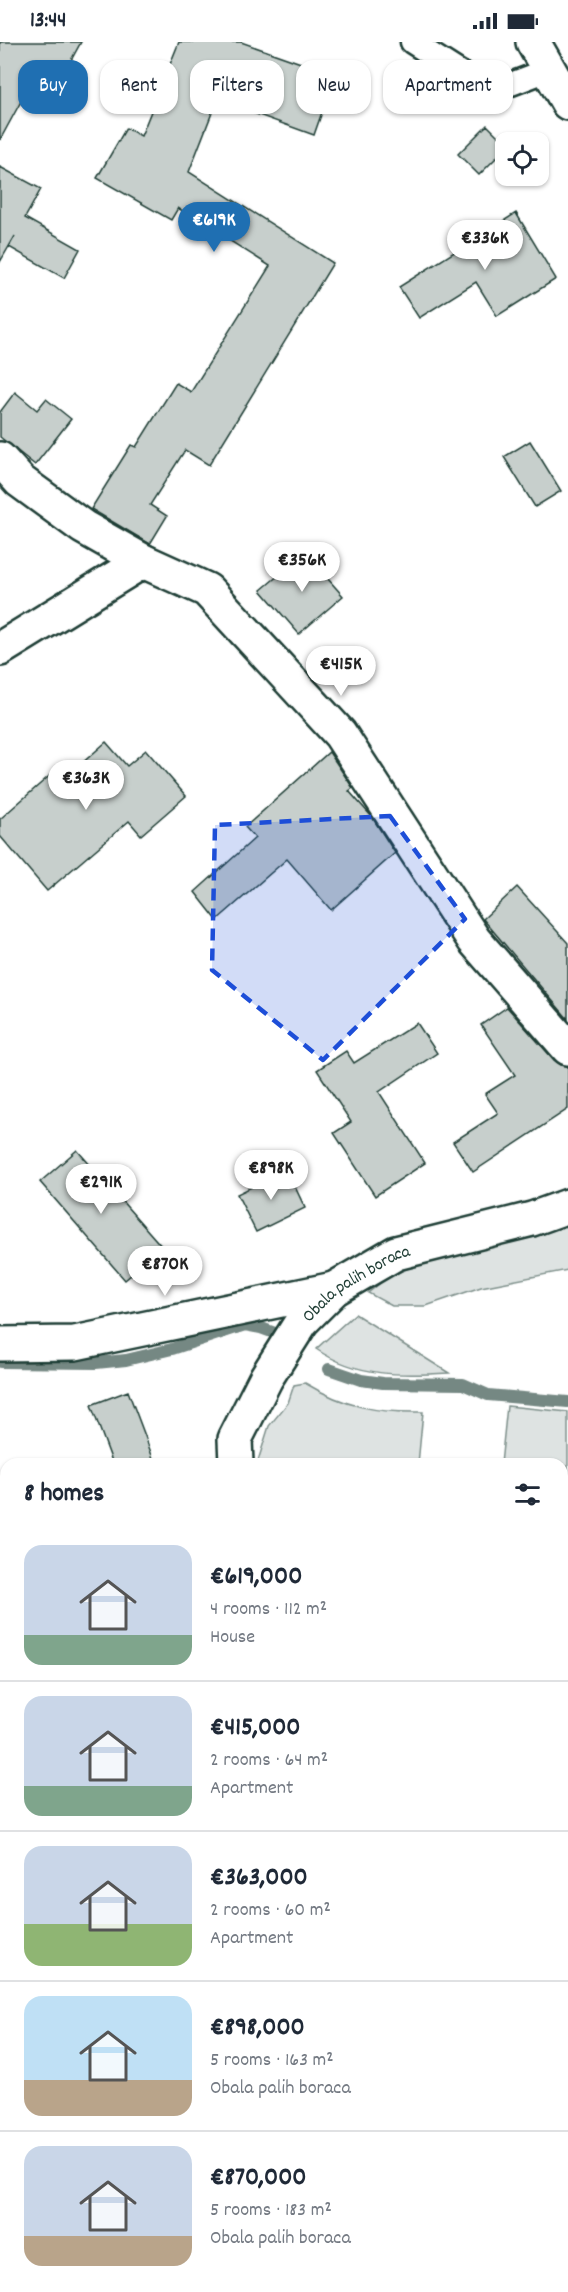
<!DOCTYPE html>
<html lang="en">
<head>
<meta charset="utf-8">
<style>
	body { margin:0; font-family:Dekko,sans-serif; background:#f2f2f3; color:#1f2937; height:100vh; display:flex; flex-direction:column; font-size:22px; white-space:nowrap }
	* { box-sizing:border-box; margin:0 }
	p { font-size:20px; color:#747a83 }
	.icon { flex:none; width:33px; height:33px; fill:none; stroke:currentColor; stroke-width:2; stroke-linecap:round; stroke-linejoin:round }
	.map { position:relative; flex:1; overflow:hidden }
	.drawer { position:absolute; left:0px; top:1416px; width:568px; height:834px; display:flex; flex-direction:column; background:#fff; border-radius:18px 18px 0 0; box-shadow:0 2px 4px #0004 }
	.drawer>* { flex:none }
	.top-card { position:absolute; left:18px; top:18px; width:532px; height:54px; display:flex; gap:12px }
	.tools { position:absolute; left:495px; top:90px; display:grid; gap:12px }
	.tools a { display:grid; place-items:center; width:54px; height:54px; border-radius:12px; background:#fff; box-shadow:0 2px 4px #0004; font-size:30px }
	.price { position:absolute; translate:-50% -51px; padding:0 14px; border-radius:21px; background:#fff; color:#222; font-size:20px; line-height:39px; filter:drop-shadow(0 2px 3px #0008) }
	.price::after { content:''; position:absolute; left:50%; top:36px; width:18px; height:14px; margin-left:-9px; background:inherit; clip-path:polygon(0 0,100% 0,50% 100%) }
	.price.selected { background:#1f6fb2; color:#fff }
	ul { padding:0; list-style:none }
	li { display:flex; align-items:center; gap:18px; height:150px; padding:0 24px }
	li+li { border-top:2px solid #e0e1e3 }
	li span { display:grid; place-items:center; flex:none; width:168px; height:120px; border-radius:18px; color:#555 }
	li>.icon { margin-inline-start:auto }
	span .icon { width:72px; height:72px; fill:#fffc; stroke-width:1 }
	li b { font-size:26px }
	h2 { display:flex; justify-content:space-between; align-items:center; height:72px; padding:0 24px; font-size:26px }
	.pill { padding:0 21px; border-radius:18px; background:#fff; box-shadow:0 2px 4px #0004; font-size:21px; line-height:54px }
	.pill.selected { background:#1f6fb2; color:#fff }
	.status { display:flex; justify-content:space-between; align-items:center; height:42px; padding:0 30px; background:#fff; direction:ltr }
	.status svg { height:16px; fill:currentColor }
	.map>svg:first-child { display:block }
	.green { fill:#dee3e2; stroke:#7e908b; stroke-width:1.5 }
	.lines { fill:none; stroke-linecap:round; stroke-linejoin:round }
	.stream { stroke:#758883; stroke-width:12 }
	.building { fill:#c7cfcc; stroke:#1f3d34; stroke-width:1.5 }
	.service-casing { stroke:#1f3d34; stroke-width:27 }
	.minor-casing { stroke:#1f3d34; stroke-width:38 }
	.tertiary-casing { stroke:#1f3d34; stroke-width:38 }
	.service { stroke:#fff; stroke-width:22 }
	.minor { stroke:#fff; stroke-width:33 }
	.tertiary { stroke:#fff; stroke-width:33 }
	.marked { fill:#1d4ed8; fill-opacity:0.2; stroke:#1d4ed8; stroke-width:4.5; stroke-dasharray:12 8; stroke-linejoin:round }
	.labels { text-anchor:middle; stroke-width:5; stroke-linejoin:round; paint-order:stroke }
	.street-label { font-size:18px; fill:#1f3d34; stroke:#fff }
</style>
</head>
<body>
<div class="status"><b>13:44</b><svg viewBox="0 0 49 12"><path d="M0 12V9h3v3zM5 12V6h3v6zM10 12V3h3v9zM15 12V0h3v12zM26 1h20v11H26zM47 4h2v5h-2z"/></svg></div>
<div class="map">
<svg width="568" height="2250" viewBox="0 0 568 2250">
	<rect width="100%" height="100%" fill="#fff"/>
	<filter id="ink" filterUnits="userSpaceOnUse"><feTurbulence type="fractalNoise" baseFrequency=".0167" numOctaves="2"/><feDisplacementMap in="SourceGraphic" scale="12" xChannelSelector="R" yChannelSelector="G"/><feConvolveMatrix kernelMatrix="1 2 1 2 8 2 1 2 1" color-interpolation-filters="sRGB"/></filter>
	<g filter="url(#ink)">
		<!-- green -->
		<path class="green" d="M 568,1183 L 568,1228 L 481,1245 L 426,1264 L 392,1264 L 368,1251 L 388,1235 L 434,1215 Z
			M 355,1272 L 449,1331 C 401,1334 357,1335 316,1307 Z
			M 305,1341 C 345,1365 376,1371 423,1370 L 418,1422 L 257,1422 L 269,1384 L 288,1361 L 294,1343 Z
			M 507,1364 L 568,1370 L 568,1563 L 562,1562 L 562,1422 L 501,1422 Z"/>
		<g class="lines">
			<!-- stream -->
			<path class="stream" d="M 0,1320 L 96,1321 L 126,1318 L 172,1307 L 245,1283 L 261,1286 L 280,1293
				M 329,1327 L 361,1338 L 383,1341 L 463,1342 L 488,1353 L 568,1360"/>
		</g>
		<!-- building -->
		<path class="building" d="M 0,0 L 81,0 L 46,64 L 25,52 L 0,98 Z
			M 179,0 L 241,0 L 335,33 L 314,93 L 217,58 L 189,130 L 333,221 L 209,423 L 185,408 L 150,463 L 167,474 L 150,502 L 91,467 L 131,403 L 136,405 L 176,341 L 191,350 L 270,224 L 178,166 L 171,178 L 97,136 L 126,86 L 141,94 Z
			M 487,83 L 506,102 L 506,106 L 479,133 L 458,112 Z
			M 0,125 L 41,147 L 25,176 L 80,207 L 64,236 L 9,205 L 15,194 L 0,220 Z
			M 516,171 L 556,237 L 497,274 L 476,240 L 419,276 L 399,245 Z
			M 15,350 L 37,368 L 46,357 L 71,377 L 35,423 L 0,395 L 0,370 Z
			M 530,399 L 561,449 L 535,465 L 504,415 Z
			M 305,511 L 343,554 L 299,592 L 261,548 Z
			M 106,700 L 127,724 L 146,708 L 186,754 L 141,793 L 129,779 L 47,849 L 0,794 L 0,777 L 63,722 L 71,731 Z
			M 329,710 L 353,746 L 349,749 L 372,775 L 395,811 L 331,868 L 287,817 L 217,878 L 195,850 L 255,796 L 245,785 Z
			M 517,845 L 568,901 L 568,977 L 483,877 Z
			M 507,965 L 554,1018 L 561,1023 L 568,1024 L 568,1067 L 473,1130 L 453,1100 L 498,1071 L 485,1052 L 515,1033 L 481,983 Z
			M 417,981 L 437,1011 L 379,1050 L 425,1121 L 375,1154 L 334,1091 L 351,1080 L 317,1028 L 346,1009 L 354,1021 Z
			M 77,1108 L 163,1206 L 125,1238 L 40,1140 Z
			M 287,1128 L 305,1166 L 256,1190 L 237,1152 Z
			M 128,1349 L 145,1394 L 155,1422 L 113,1422 L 91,1363 Z"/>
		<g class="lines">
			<!-- service casing -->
			<g class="service-casing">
				<path id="service" d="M 412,0 L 470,37 L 511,42 L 548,28"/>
			</g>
			<!-- minor casing -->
			<g class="minor-casing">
				<g id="minor">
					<path d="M 0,417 L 20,439 L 83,485 L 143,519 L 207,548 L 340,692 L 474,898 L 568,1006"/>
					<path d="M 0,607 L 143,519"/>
					<path d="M 0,1302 L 75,1301 L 334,1247"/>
					<path id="s1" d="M 236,1422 L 235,1397 L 266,1336 L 302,1279 L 334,1247 L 396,1211 L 532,1177 L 568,1164"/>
					<path d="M 0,1536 L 6,1536"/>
					<path d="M 562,1616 L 568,1616"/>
					<path d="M 562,2233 L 568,2224"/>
				</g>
			</g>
			<!-- tertiary casing -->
			<g class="tertiary-casing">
				<path id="tertiary" d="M 533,0 L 568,61"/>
			</g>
			<!-- service -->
			<use href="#service" class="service"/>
			<!-- minor -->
			<use href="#minor" class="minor"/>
			<!-- tertiary -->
			<use href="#tertiary" class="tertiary"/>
		</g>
	</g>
	<!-- marked area -->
	<path class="marked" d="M 390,774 L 465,877 L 323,1018 L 212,928 L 215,783 Z"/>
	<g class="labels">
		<!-- street labels -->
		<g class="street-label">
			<text dy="6" stroke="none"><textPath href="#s1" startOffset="228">Obala palih boraca</textPath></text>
		</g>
	</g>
</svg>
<div class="tools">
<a><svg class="icon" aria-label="locate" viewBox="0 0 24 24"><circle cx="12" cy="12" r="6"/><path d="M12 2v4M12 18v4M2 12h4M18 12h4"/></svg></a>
</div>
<b class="price selected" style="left:214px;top:211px">€619K</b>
<b class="price" style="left:485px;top:229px">€336K</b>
<b class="price" style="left:302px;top:551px">€356K</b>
<b class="price" style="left:341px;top:655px">€415K</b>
<b class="price" style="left:86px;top:769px">€363K</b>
<b class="price" style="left:271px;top:1159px">€898K</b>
<b class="price" style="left:101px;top:1173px">€291K</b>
<b class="price" style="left:165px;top:1255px">€870K</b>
<div class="top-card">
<a class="pill selected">Buy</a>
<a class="pill">Rent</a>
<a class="pill">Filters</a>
<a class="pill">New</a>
<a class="pill">Apartment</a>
</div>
<section class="drawer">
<h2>8 homes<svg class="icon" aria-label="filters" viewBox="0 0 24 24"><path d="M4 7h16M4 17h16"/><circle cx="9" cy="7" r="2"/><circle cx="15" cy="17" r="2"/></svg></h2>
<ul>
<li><span style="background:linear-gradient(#c9d6e8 75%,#7fa58c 0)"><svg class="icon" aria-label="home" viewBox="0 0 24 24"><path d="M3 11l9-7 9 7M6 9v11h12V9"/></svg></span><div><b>€619,000</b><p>4 rooms · 112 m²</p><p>House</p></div></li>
<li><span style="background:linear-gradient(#c9d6e8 75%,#7fa58c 0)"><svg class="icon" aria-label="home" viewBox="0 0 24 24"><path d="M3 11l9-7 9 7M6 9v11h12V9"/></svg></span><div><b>€415,000</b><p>2 rooms · 64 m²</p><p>Apartment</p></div></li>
<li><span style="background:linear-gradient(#c9d6e8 65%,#8fb573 0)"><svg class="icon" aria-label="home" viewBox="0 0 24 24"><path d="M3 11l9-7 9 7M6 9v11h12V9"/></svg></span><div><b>€363,000</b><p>2 rooms · 60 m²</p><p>Apartment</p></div></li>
<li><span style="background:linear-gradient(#bfe0f5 70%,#b9a48a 0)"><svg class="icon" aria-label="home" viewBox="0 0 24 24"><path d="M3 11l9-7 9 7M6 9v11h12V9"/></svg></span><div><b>€898,000</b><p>5 rooms · 163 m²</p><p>Obala palih boraca</p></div></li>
<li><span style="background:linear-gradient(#c9d6e8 75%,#b9a48a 0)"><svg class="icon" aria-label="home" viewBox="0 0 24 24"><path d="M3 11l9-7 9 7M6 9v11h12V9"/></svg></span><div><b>€870,000</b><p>5 rooms · 183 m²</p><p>Obala palih boraca</p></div></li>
</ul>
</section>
</div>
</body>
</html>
